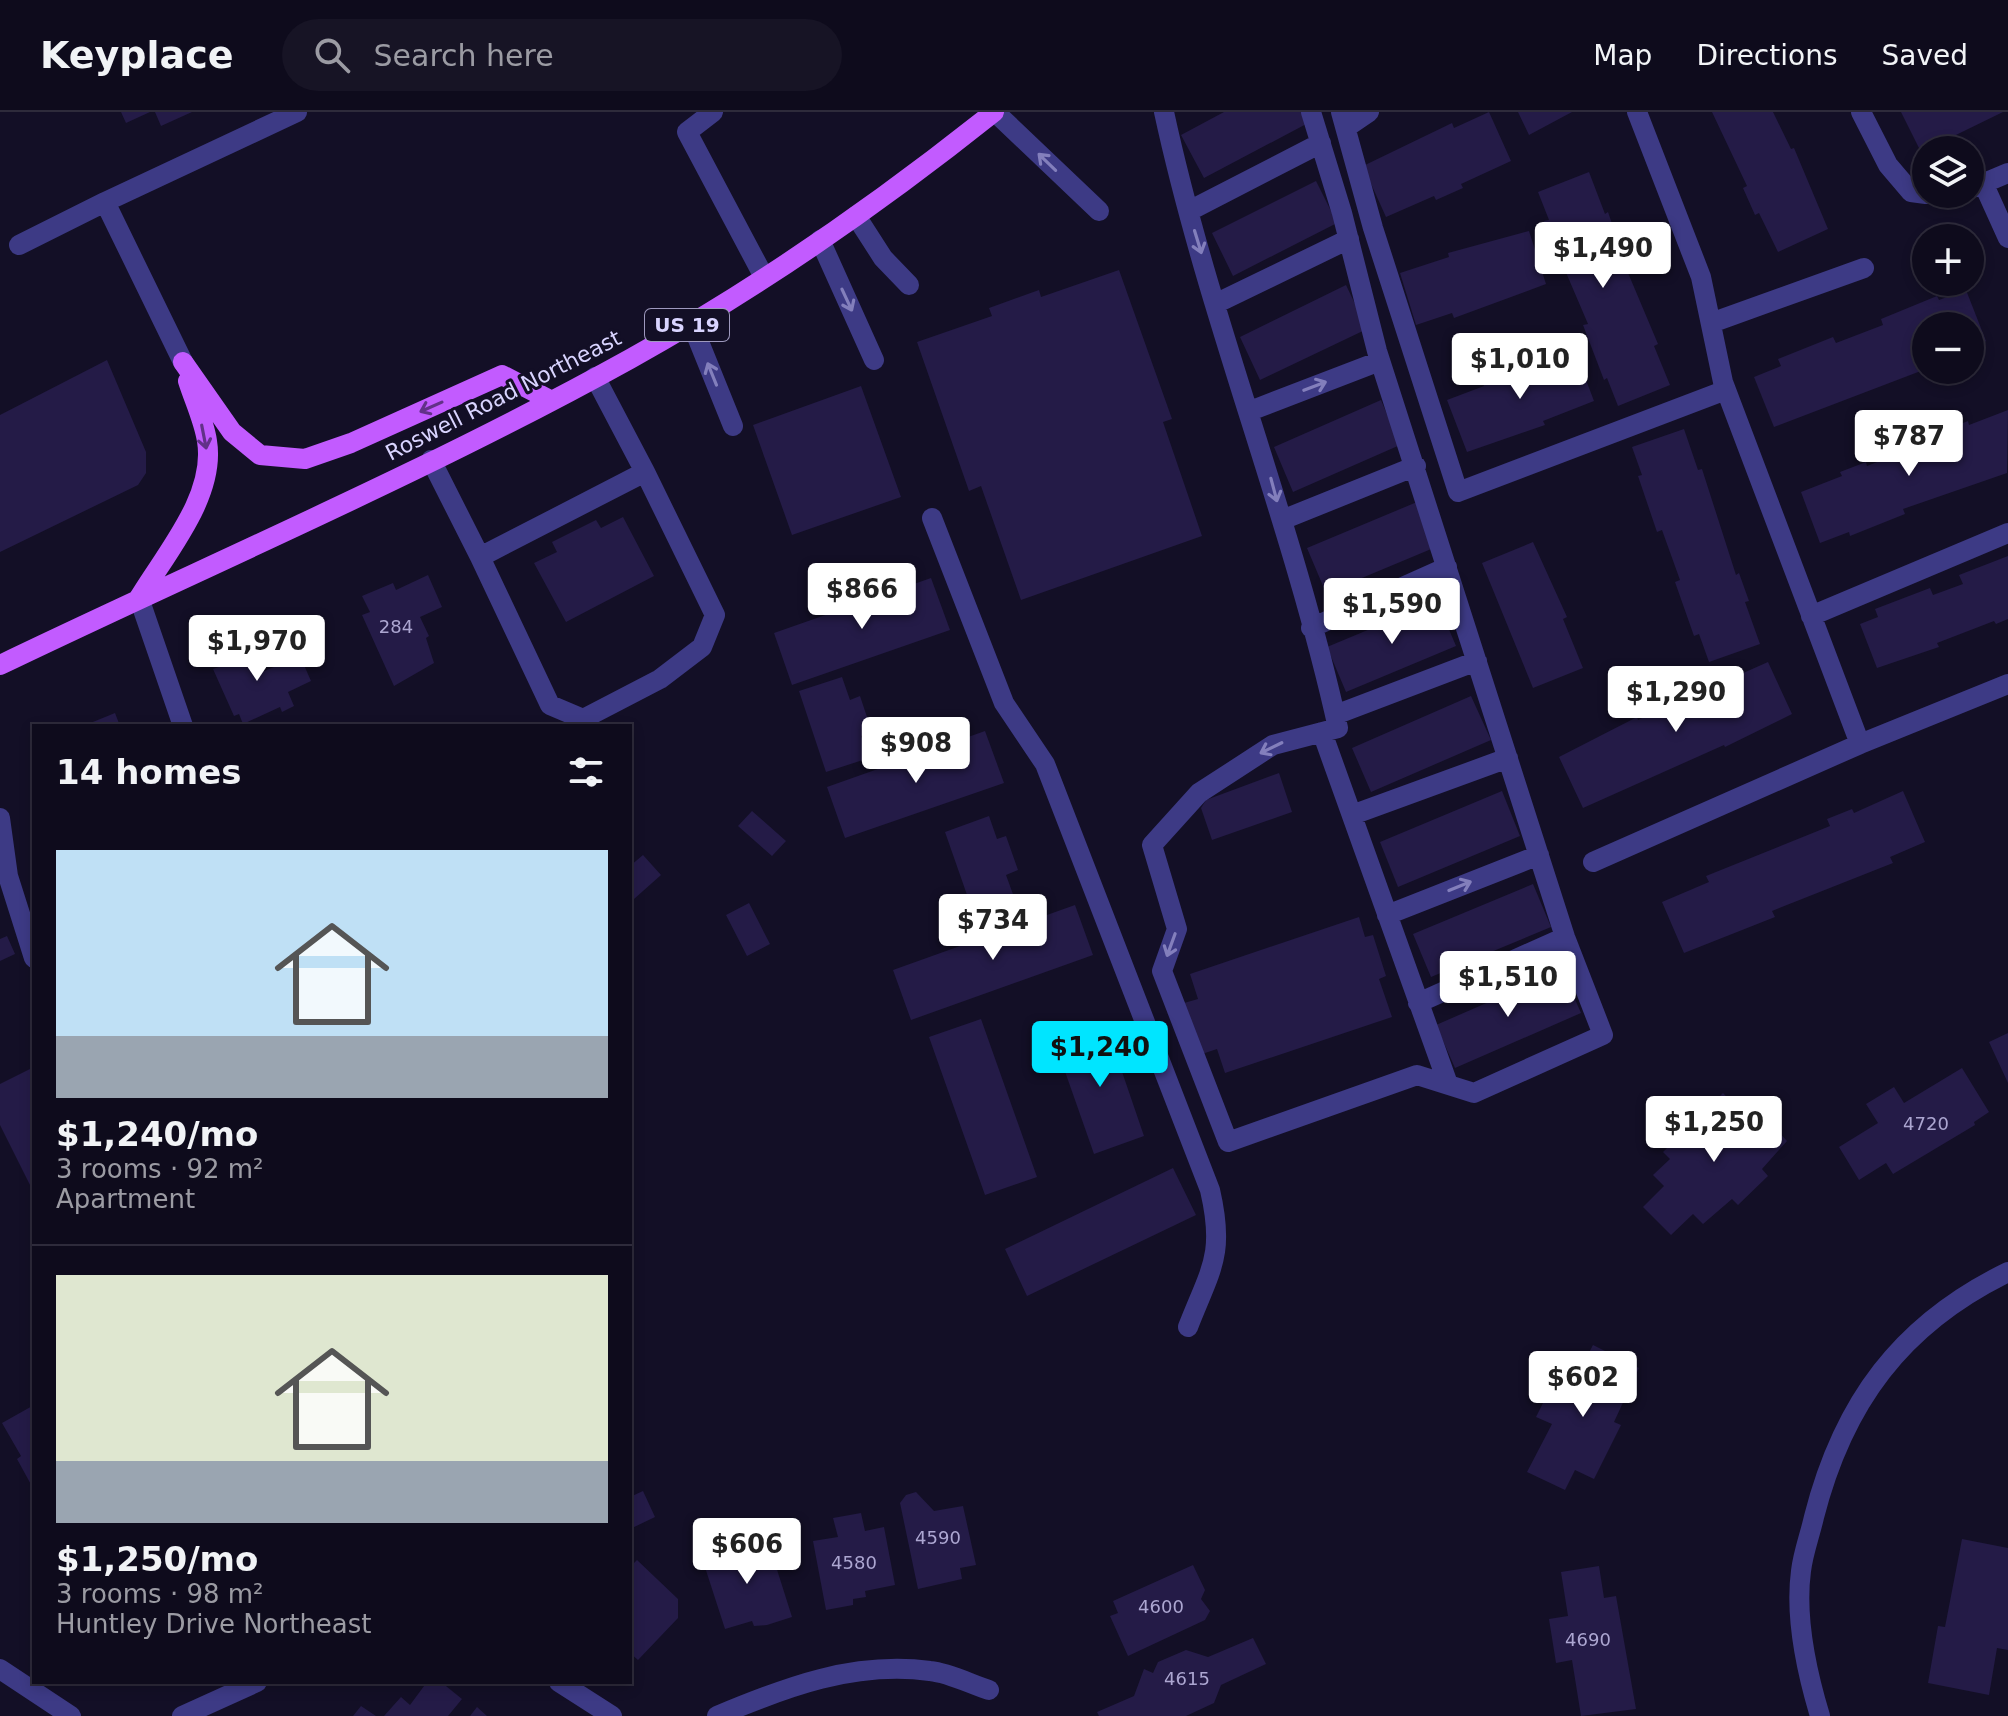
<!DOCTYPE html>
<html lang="en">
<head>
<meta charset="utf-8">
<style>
	body { margin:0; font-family:"DejaVu Sans",sans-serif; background:#171425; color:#f1f3f6; height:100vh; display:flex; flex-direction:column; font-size:30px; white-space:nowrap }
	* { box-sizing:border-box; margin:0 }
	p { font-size:26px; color:#9b9ba3 }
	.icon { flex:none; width:44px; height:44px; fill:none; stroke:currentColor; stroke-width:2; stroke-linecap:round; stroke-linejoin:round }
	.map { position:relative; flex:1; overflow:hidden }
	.drawer { position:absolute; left:32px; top:612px; width:600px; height:960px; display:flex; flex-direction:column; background:#0e0b1c; border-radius:0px; box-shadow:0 4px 12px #0003,0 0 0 2px #2e2b3b }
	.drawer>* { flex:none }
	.fabs { position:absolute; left:1912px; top:24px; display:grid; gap:16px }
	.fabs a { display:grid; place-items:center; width:72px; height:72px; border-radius:50%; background:#0e0b1c; box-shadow:0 4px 12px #0003,0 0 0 2px #2e2b3b; font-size:40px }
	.price { position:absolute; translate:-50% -68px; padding:0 18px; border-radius:8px; background:#fff; color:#222; font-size:26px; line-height:52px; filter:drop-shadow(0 2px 4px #0008) }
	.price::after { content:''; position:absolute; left:50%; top:48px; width:24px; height:18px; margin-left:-12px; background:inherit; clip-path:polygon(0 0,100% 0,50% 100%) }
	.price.selected { background:#00e5ff; color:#111 }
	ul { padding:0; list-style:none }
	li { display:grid; align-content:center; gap:16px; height:424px; padding:0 24px }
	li+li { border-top:2px solid #2e2b3b }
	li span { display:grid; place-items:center; height:248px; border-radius:0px; color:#555 }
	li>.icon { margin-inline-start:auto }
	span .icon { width:144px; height:144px; fill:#fffc; stroke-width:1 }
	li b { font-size:34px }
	h2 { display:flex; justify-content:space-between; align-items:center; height:96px; padding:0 24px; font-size:34px }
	header { display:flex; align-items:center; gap:48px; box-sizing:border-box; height:112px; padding:0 40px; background:#0e0b1c; border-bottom:2px solid #2e2b3b }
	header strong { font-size:38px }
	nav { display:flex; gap:44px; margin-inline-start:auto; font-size:28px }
	.search { width:560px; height:72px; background:#171425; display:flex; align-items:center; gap:20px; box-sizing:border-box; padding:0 28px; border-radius:44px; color:#9b9ba3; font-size:30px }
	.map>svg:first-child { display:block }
	.building { fill:#241b47 }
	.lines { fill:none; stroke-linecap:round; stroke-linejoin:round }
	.minor { stroke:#3d3a85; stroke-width:20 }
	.major { stroke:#c25bff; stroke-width:20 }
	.oneway { stroke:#837fbc }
	.oneway2 { stroke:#623188 }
	.labels { text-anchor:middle; stroke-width:6; stroke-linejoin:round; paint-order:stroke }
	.number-label { font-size:18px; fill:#aca6d1 }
	.shield { fill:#130f26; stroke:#9e99be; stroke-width:2 }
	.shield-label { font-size:20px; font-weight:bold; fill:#d9d4ff }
	.street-label { font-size:22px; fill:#d9d4ff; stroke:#130f26 }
</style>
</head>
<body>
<header>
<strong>Keyplace</strong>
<div class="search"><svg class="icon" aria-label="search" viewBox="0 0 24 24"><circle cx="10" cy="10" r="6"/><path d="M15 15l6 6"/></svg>Search here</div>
<nav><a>Map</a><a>Directions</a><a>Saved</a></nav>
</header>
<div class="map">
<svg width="2008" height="1604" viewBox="0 0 2008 1604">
	<rect width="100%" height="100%" fill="#130f26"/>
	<!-- building -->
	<path class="building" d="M 121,0 L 150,0 L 126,11 Z
		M 155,0 L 192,0 L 161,14 Z
		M 1224,0 L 1304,0 L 1310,10 L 1204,66 L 1181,23 Z
		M 1489,0 L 1511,49 L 1461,72 L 1463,76 L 1436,88 L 1434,84 L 1386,105 L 1363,54 L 1452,11 L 1454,16 Z
		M 1518,0 L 1572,0 L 1529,23 Z
		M 1712,0 L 1773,0 L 1791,37 L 1794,36 L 1828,117 L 1778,140 L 1759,101 L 1755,103 L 1743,76 L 1747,74 Z
		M 1901,0 L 2003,0 L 1921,40 Z
		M 1589,60 L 1605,102 L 1608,100 L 1618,129 L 1615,130 L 1658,232 L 1654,234 L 1670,273 L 1618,294 L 1607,266 L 1604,268 L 1583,213 L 1588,212 L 1544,109 L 1549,108 L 1538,80 Z
		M 1316,69 L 1337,111 L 1233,164 L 1212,121 Z
		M 1529,119 L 1546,172 L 1454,206 L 1452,201 L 1416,213 L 1400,161 L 1449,145 L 1448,141 Z
		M 1119,158 L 1172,307 L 1163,310 L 1202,424 L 1021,488 L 981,374 L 969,379 L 917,230 L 992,204 L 989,196 L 1039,178 L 1041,185 Z
		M 1346,173 L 1367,217 L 1260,268 L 1240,225 Z
		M 1966,178 L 1986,229 L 1970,235 L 1970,214 L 1926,214 L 1926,257 L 1774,315 L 1754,265 L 1781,254 L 1778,247 L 1833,225 L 1836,231 L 1883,213 L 1881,207 L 1937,184 L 1939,188 Z
		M 1575,239 L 1594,289 L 1543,309 L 1545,313 L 1467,340 L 1447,288 L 1484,274 L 1482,269 L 1537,248 L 1539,253 Z
		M 107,248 L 146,340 L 146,361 L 138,373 L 0,440 L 0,303 Z
		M 861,274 L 901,385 L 792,423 L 753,313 Z
		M 1381,288 L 1400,333 L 1293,380 L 1274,335 Z
		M 2008,298 L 2007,361 L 1903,397 L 1905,402 L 1850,424 L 1849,420 L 1820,431 L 1801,380 L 1842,364 L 1840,360 L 1866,350 L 1867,354 L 1945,323 L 1943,319 L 1968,309 L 1969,313 Z
		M 1684,317 L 1698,358 L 1702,357 L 1736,463 L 1739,461 L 1749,489 L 1745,490 L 1760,532 L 1709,550 L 1699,522 L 1694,524 L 1675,470 L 1680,468 L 1662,418 L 1657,420 L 1638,364 L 1642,363 L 1632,335 Z
		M 1417,390 L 1436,435 L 1326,481 L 1307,436 Z
		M 623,405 L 654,464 L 566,510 L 534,451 L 557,440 L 552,430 L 596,408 L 601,416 Z
		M 1533,430 L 1567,505 L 1563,507 L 1583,556 L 1533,576 L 1482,451 Z
		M 2008,444 L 2008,507 L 1996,512 L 1994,509 L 1937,531 L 1939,535 L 1877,556 L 1860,512 L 1878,505 L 1875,497 L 1930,476 L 1933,483 L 1963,472 L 1959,463 Z
		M 428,463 L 442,495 L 420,505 L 429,524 L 426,526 L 434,551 L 394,574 L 362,503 L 370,500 L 362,484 L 393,471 L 396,478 Z
		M 931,466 L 950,518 L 792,573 L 774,521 Z
		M 1437,489 L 1456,534 L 1346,580 L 1327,535 Z
		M 240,532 L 245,542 L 252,539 L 262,560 L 300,544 L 311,569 L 288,580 L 294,594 L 282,600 L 280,595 L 243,612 L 239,602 L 234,604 L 213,557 L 219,555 L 214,544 Z
		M 1768,550 L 1792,602 L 1725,635 L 1724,633 L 1583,696 L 1559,645 L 1637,605 L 1638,608 L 1739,559 L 1741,562 Z
		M 842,565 L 850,588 L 860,584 L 872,620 L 861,624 L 869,646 L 826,660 L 799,579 Z
		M 1471,584 L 1491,628 L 1371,680 L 1352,636 Z
		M 115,601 L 120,614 L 83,614 Z
		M 985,619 L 1004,671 L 845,726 L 827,675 Z
		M 1279,661 L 1292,700 L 1212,728 L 1201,696 L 1206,688 Z
		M 1502,679 L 1520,724 L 1398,775 L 1380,730 Z
		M 1903,679 L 1925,730 L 1890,745 L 1893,751 L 1772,799 L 1775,805 L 1684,841 L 1662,790 L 1709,770 L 1706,764 L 1830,714 L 1827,707 L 1852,697 L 1854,701 Z
		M 752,699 L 786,729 L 772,744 L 738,714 Z
		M 989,704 L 997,727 L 1006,724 L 1018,758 L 1006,763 L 1014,785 L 973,800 L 945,720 Z
		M 643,743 L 661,763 L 634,787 L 630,783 L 630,754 Z
		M 1533,772 L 1551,815 L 1431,865 L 1413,822 Z
		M 749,791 L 770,832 L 747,844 L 726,803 Z
		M 1075,793 L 1093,843 L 911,908 L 893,858 Z
		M 1359,805 L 1365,825 L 1373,823 L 1386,864 L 1379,867 L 1392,905 L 1225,961 L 1217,937 L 1202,942 L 1184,891 L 1198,887 L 1190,862 Z
		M 7,824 L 15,842 L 0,849 L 0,827 Z
		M 1562,858 L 1581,901 L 1455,956 L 1436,913 Z
		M 981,907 L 1037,1065 L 985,1083 L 929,925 Z
		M 1106,913 L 1144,1024 L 1094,1042 L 1055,931 Z
		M 2008,921 L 2008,971 L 1989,930 Z
		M 34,955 L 34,1081 L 0,1013 L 0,972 Z
		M 1962,956 L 1989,1000 L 1974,1010 L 1975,1013 L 1893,1062 L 1886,1051 L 1859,1068 L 1839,1035 L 1878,1011 L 1866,992 L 1894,975 L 1904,991 Z
		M 1723,981 L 1740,999 L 1750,989 L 1787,1029 L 1762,1057 L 1768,1064 L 1738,1093 L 1732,1087 L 1703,1112 L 1693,1102 L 1671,1123 L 1643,1095 L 1664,1074 L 1653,1063 L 1670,1047 L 1663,1040 Z
		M 1173,1056 L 1196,1103 L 1027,1184 L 1005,1137 Z
		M 1593,1233 L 1639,1256 L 1614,1310 L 1621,1313 L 1594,1367 L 1575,1358 L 1565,1378 L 1527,1360 L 1552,1312 L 1536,1305 L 1553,1271 L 1569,1279 Z
		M 34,1293 L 34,1378 L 17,1347 L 21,1344 L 2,1311 Z
		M 643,1379 L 655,1405 L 630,1417 L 630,1385 Z
		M 916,1380 L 934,1399 L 963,1394 L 976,1453 L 960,1456 L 962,1467 L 918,1477 L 900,1391 L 906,1383 Z
		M 861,1401 L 865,1419 L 884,1415 L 895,1473 L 865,1479 L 866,1485 L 853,1487 L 853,1493 L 826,1498 L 813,1429 L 838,1425 L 833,1406 Z
		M 767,1426 L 792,1505 L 767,1513 L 754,1514 L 752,1509 L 725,1517 L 702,1446 Z
		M 1962,1427 L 2008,1436 L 2008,1538 L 1997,1536 L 1989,1583 L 1928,1571 L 1938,1514 L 1945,1515 Z
		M 637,1448 L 678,1487 L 678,1506 L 638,1548 L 630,1541 L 630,1455 Z
		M 1193,1453 L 1205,1478 L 1201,1487 L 1210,1499 L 1205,1508 L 1128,1544 L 1110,1504 L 1118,1501 L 1113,1489 Z
		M 1599,1454 L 1604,1486 L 1616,1484 L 1636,1597 L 1581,1604 L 1572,1548 L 1556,1551 L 1549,1507 L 1568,1504 L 1561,1460 Z
		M 1253,1526 L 1266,1552 L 1221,1573 L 1214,1591 L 1186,1604 L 1099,1604 L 1097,1600 L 1134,1584 L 1144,1557 L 1153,1561 L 1158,1550 L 1186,1538 L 1208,1545 Z
		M 427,1570 L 441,1570 L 462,1587 L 448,1604 L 384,1604 L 401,1585 L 410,1593 Z
		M 361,1594 L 376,1604 L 353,1604 Z
		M 477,1595 L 487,1604 L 470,1604 Z"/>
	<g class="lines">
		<!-- minor -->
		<path class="minor" d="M 713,0 L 687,20 L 764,165
			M 995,0 L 1099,99
			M 1164,0 C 1209,208 1292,408 1338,616 L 1273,633 L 1199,681 L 1152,733 L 1177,817 L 1162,859 L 1228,1030 L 1417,963 L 1474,981 L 1603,923 L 1565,825 L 1377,239 L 1342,101 L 1311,0
			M 1341,0 L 1373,116 L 1458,380 L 1726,278
			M 1861,0 L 1888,53 L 1911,80 L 1926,82
			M 1347,15 L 1369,0
			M 1984,73 L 2008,126
			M 1970,77 L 2008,61
			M 1927,82 L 1949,82
			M 1189,99 L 1321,31
			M 856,104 L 883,146 L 909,173
			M 820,128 L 874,248
			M 19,133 L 105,90
			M 1217,191 L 1349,127
			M 691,210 L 733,314
			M 1711,211 L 1864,156
			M 183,250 L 105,90 L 297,0
			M 1250,299 L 1380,249
			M 431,348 L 480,445 L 645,360 L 595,265
			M 932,406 L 1004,591 L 1045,652 L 1210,1078 C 1225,1143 1211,1156 1188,1215
			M 1282,408 L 1416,354
			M 480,445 L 550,593 L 583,607 L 660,567 L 702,535 L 715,503 L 645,360
			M 139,486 L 183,614
			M 1811,504 L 2008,421
			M 1311,516 L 1447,455
			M 1335,603 L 1477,549
			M 1322,620 L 1448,972
			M 1860,632 L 2008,572
			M 1352,703 L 1508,646
			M 0,706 L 8,764 L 34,846
			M 1593,750 L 1860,632 L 1723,270 L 1701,165 L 1637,0
			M 1387,803 L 1539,743
			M 1418,891 L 1565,825
			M 0,1557 L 71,1604
			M 559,1570 L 612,1604
			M 182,1604 L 257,1570
			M 717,1604 C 786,1575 854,1549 930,1559 C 950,1561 970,1572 989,1578
			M 1820,1604 C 1807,1561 1795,1504 1801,1459 C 1803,1441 1810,1423 1814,1405 C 1843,1291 1901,1212 2008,1160"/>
		<!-- major -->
		<path class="major" d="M 183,250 L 232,320 L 260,343 L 305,347 L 351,331 L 502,263 L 552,289
			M 139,486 C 166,441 216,384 207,329 C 204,309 194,288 188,269
			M 0,553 C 210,452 426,360 630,247 C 758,176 880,91 994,0"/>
	</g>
	<!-- one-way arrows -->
	<defs><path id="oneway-shaft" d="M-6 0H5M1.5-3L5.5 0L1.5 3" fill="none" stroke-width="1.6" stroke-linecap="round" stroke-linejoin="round" transform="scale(2)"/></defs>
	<g class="oneway">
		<use href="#oneway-shaft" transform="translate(1047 50) rotate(-136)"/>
		<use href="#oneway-shaft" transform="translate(1198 130) rotate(73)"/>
		<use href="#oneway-shaft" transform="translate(847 188) rotate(65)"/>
		<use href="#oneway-shaft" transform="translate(712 262) rotate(-112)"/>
		<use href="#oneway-shaft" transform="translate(1315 274) rotate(-21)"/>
		<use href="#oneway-shaft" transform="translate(1274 378) rotate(75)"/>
		<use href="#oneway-shaft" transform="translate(1271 636) rotate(154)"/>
		<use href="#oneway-shaft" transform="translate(1460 774) rotate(-22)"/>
		<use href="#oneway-shaft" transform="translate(1171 833) rotate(110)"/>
	</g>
	<g class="oneway2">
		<use href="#oneway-shaft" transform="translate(431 295) rotate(156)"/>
		<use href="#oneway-shaft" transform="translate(204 325) rotate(79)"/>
	</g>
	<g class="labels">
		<!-- number labels -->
		<g class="number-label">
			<text x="396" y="521">284</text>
			<text x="1926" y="1018">4720</text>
			<text x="938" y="1432">4590</text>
			<text x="854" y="1457">4580</text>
			<text x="1161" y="1501">4600</text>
			<text x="1588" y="1534">4690</text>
			<text x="1187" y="1573">4615</text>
		</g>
		<!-- shield labels -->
		<rect class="shield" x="645" y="197" width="84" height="32" rx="6"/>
		<g class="shield-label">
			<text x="687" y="220">US 19</text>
		</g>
		<!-- street labels -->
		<g class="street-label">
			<text transform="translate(503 283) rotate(-27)" y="8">Roswell Road Northeast</text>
		</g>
	</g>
</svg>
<div class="fabs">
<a><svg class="icon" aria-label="layers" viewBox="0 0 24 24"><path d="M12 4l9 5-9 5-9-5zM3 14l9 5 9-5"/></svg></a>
<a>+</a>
<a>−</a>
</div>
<b class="price" style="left:1603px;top:178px">$1,490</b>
<b class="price" style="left:1520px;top:289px">$1,010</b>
<b class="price" style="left:1909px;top:366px">$787</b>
<b class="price" style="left:862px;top:519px">$866</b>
<b class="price" style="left:1392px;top:534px">$1,590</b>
<b class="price" style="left:257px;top:571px">$1,970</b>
<b class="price" style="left:1676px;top:622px">$1,290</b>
<b class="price" style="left:916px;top:673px">$908</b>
<b class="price" style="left:993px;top:850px">$734</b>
<b class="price" style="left:1508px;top:907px">$1,510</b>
<b class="price selected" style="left:1100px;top:977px">$1,240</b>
<b class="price" style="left:1714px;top:1052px">$1,250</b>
<b class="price" style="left:1583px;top:1307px">$602</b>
<b class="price" style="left:747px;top:1474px">$606</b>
<section class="drawer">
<h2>14 homes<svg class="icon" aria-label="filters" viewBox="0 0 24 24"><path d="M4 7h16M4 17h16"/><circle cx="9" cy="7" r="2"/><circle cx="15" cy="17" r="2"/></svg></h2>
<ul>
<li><span style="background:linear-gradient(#bfe0f5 75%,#9aa5b1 0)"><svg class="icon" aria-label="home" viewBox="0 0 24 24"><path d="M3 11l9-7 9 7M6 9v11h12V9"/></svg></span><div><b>$1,240/mo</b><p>3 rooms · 92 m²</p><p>Apartment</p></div></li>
<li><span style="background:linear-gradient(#dfe7d0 75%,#9aa5b1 0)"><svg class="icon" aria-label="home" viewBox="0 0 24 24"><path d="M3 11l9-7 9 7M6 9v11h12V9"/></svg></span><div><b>$1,250/mo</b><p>3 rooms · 98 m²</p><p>Huntley Drive Northeast</p></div></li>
</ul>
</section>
</div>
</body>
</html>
